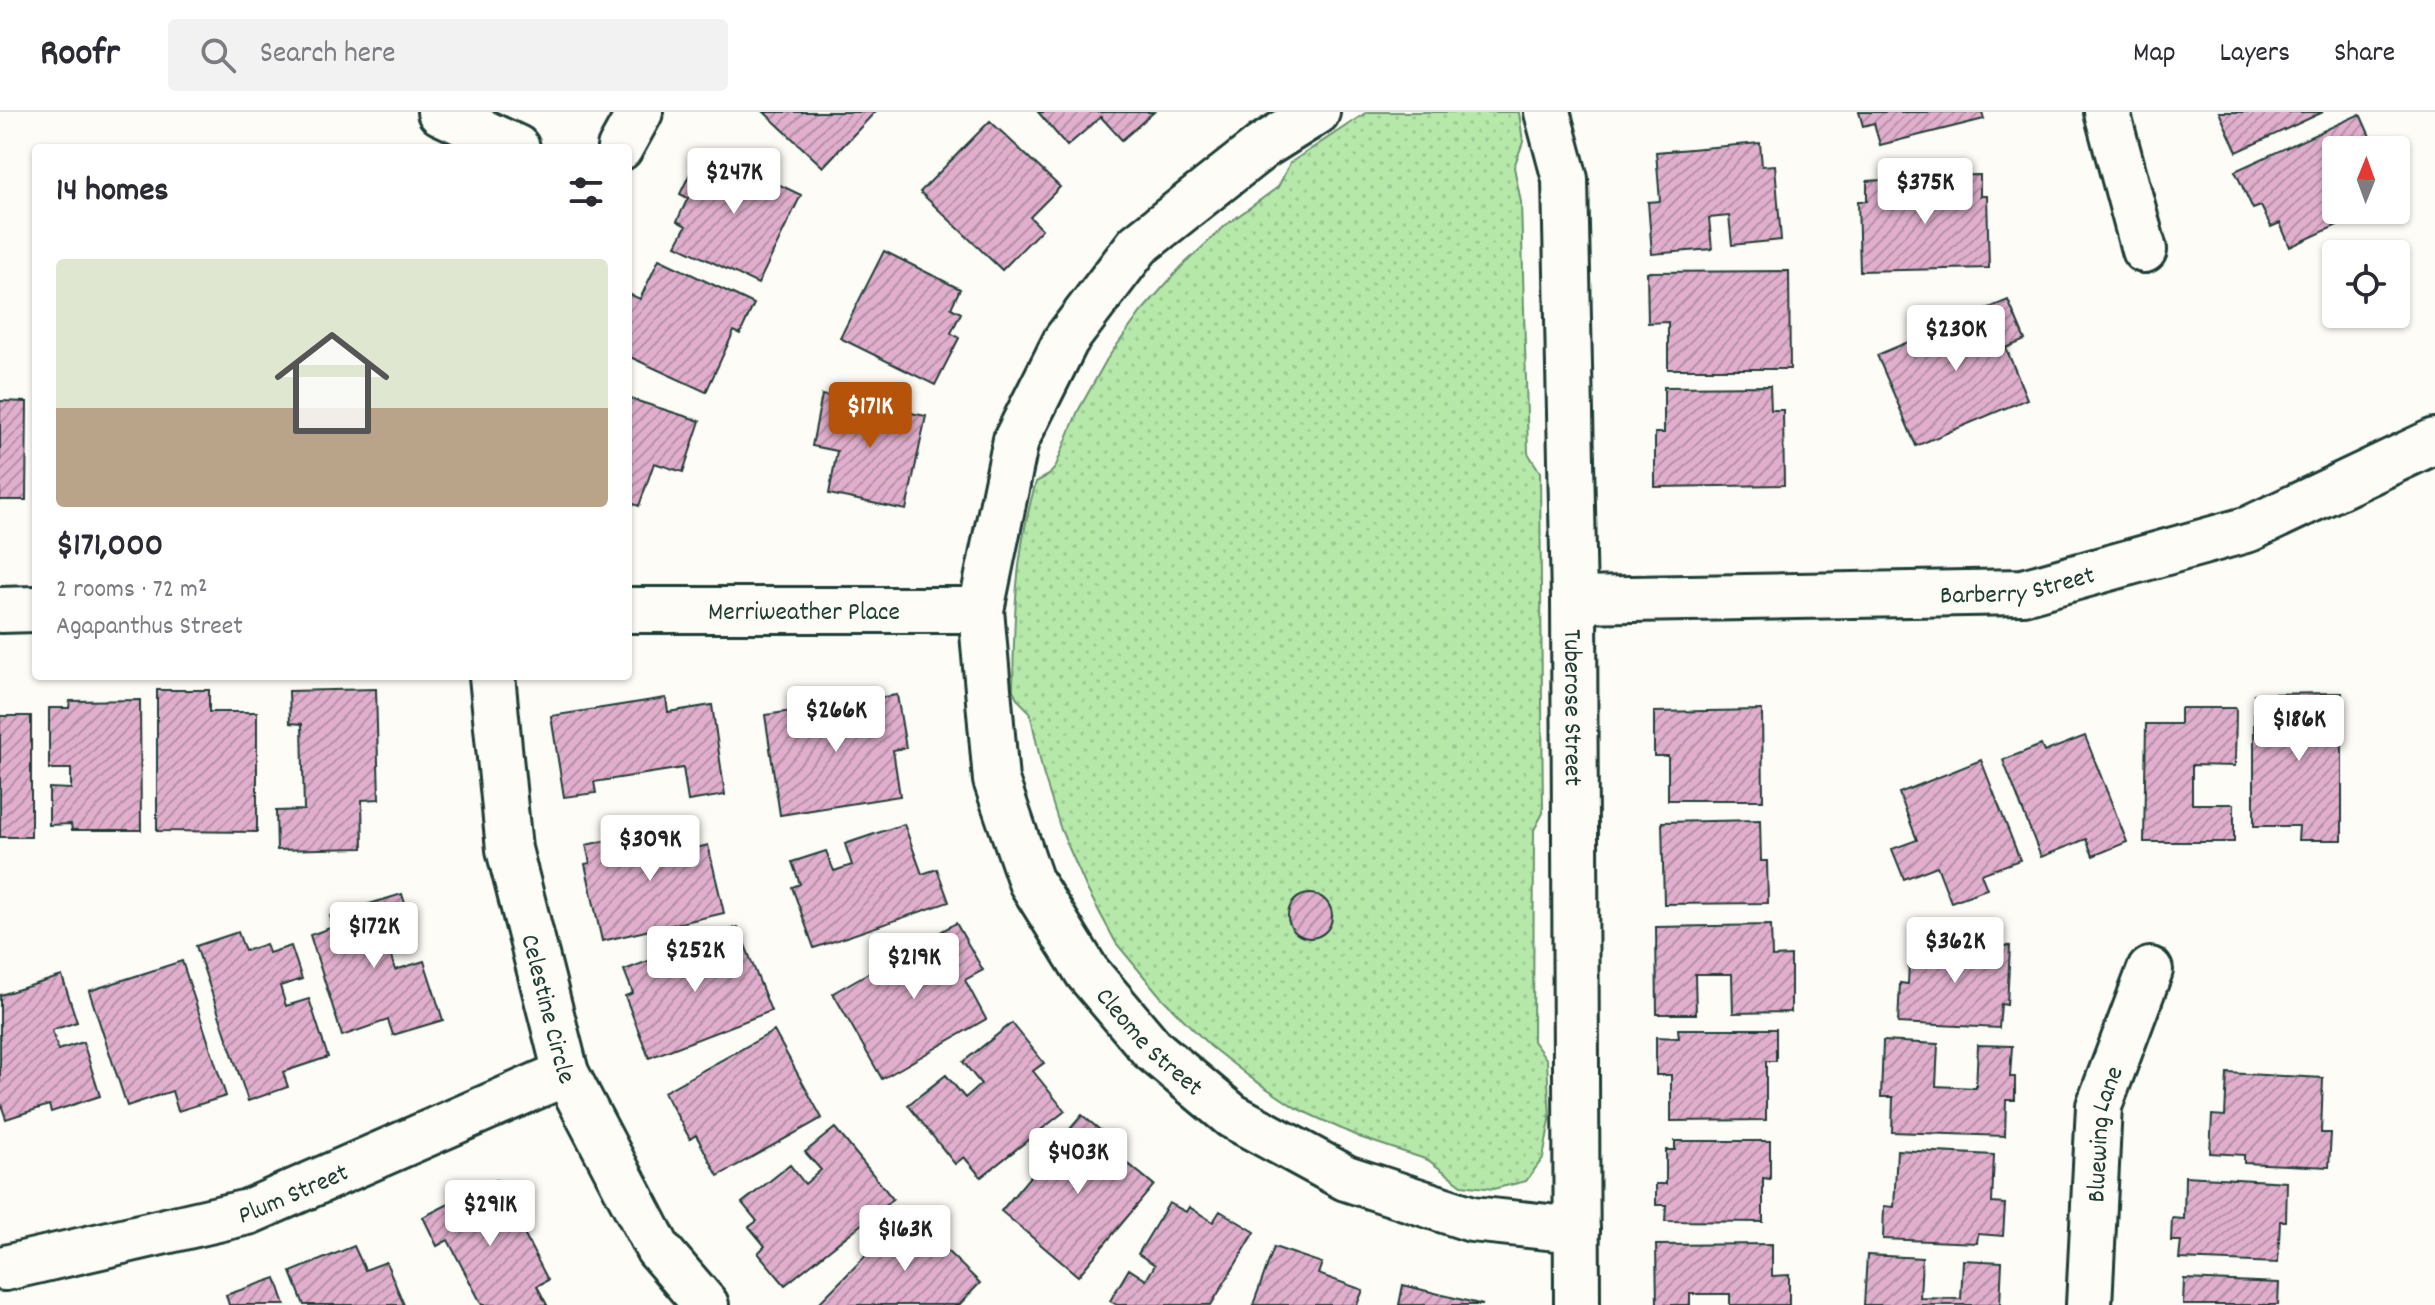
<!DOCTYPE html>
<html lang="en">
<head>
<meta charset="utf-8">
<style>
	body { margin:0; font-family:Dekko,sans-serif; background:#f2f2f3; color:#2b2b33; height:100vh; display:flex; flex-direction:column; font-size:30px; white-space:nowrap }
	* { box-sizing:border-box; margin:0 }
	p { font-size:26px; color:#7c7c81 }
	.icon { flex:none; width:44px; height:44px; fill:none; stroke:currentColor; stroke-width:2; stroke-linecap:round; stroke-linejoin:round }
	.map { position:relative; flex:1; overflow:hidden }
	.panel { position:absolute; left:32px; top:32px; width:600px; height:536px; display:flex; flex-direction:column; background:#fff; border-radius:8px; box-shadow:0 2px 6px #0004 }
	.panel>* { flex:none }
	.needle { width:52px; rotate:1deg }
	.tools { position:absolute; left:2322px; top:24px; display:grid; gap:16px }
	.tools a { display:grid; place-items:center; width:88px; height:88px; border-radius:8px; background:#fff; box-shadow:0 2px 6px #0004; font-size:40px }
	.price { position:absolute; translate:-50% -68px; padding:0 18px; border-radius:8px; background:#fff; color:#222; font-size:26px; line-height:52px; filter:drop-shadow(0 2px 4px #0008) }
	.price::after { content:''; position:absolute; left:50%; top:48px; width:24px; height:18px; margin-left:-12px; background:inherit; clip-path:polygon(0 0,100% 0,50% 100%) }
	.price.on { background:#b45309; color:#fff }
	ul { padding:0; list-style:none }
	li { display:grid; align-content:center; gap:16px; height:424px; padding:0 24px }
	li span { display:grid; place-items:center; height:248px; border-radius:8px; color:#555 }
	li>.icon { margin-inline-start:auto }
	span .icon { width:144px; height:144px; fill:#fffc; stroke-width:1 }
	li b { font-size:34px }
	h2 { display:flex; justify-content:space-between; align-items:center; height:96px; padding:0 24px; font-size:34px }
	header { display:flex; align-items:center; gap:48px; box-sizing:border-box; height:112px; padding:0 40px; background:#fff; border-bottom:2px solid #e1e1e2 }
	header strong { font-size:38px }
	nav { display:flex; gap:44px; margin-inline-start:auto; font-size:28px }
	.search { width:560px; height:72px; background:#f2f2f3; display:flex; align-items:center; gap:20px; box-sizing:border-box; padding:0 28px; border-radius:8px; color:#7c7c81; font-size:30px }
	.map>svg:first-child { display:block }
	.park { fill:url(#park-dots); stroke:#6a926e; stroke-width:2 }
	.building { fill:url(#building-hatch); stroke:#1f3d34; stroke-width:2 }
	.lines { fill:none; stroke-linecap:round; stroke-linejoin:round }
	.minor-casing { stroke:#1f3d34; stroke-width:50 }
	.minor { stroke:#fdfcf7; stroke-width:44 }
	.labels { text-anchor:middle; stroke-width:6; stroke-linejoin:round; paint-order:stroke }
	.street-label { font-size:26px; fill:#1f3d34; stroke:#fdfcf7 }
</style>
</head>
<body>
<header>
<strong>Roofr</strong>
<div class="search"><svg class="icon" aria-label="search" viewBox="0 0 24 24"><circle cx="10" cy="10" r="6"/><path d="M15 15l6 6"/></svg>Search here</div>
<nav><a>Map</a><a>Layers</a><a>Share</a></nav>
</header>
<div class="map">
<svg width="2435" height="1193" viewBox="0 0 2435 1193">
	<defs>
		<pattern id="park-dots" width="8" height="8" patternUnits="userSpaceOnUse" patternTransform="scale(2)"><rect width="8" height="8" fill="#b5e8a9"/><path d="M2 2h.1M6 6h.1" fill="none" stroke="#9bc892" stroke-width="1.8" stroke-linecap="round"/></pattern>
		<pattern id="building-hatch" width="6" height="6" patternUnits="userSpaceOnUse" patternTransform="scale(2)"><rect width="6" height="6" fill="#e1afcd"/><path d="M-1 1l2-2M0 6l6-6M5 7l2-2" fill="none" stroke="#b690a7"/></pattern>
	</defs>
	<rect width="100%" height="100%" fill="#fdfcf7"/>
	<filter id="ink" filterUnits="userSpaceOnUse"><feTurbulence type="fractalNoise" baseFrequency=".0125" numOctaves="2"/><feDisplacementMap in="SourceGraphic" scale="16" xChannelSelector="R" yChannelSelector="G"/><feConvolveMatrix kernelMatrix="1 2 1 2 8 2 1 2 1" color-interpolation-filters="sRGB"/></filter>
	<g filter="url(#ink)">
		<!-- park -->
		<path class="park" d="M 1367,0 L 1519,0 L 1523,30 L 1514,55 L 1521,90 L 1528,341 L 1540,360 L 1543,701 L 1534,718 L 1533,929 L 1547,948 L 1550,1008 L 1543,1046 L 1526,1069 L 1493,1077 L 1462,1073 L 1428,1048 L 1359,1025 L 1296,996 L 1251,966 L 1210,934 L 1161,885 L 1116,831 L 1087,777 L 1061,718 L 1043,661 L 1030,600 L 1018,588 L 1013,578 C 1014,505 1015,441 1036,370 L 1049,363 L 1055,356 L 1078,299 L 1107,247 L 1141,200 L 1181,155 L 1226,113 L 1278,75 L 1290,51 Z"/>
		<!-- building -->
		<path class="building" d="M 764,0 L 875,0 L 823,55 Z
			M 1038,0 L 1154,0 L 1122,28 L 1101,5 L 1067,34 Z
			M 1859,0 L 1982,0 L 1984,7 L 1880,33 L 1874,11 L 1863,14 Z
			M 2219,0 L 2323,0 L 2237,40 Z
			M 2360,2 L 2376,38 L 2336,38 L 2336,98 L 2341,98 L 2346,109 L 2290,135 L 2280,111 L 2271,115 L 2261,94 L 2253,97 L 2235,59 Z
			M 990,9 L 1060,75 L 1030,105 L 1042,117 L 1002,158 L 920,80 Z
			M 1760,31 L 1762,54 L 1775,53 L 1781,128 L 1732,133 L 1729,104 L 1709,106 L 1712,137 L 1652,142 L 1648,90 L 1660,89 L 1656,40 Z
			M 711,40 L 801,83 L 758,172 L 676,133 L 686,114 L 677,109 L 688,86 L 680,82 L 697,47 L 705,50 Z
			M 1980,63 L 1980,84 L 1987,84 L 1989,156 L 1860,159 L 1858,89 L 1867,89 L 1867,69 L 1898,67 L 1898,89 L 1920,88 L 1919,64 Z
			M 884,139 L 960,177 L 951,196 L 961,201 L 951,221 L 959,226 L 935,273 L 840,226 Z
			M 659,147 L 754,192 L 740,222 L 734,219 L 706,280 L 628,244 L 628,184 L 629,182 L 640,187 Z
			M 1789,159 L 1790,257 L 1668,257 L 1668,210 L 1648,211 L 1647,160 Z
			M 2008,188 L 2025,228 L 2006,236 L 2027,287 L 1916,334 L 1877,243 Z
			M 1770,274 L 1771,298 L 1783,298 L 1784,373 L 1655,375 L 1655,321 L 1664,321 L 1664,275 Z
			M 822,283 L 926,304 L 906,398 L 829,382 L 837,339 L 812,334 Z
			M 628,286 L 700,309 L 683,360 L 654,351 L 639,394 L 628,390 Z
			M 0,289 L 27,290 L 26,388 L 0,388 Z
			M 376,577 L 379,687 L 362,688 L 363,736 L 277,738 L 276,699 L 304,698 L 302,612 L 290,611 L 289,579 Z
			M 157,578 L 209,578 L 209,600 L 257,600 L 257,720 L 157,719 Z
			M 2342,581 L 2342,728 L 2298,728 L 2299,714 L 2254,714 L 2254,582 Z
			M 897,583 L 906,636 L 893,638 L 900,684 L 780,703 L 765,603 Z
			M 666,586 L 668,600 L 712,593 L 725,683 L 688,689 L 683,656 L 594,670 L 596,681 L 564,685 L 551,604 Z
			M 140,588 L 141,718 L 72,718 L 71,712 L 49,713 L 49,676 L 71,677 L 71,657 L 49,657 L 49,596 L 69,596 L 70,589 Z
			M 2180,596 L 2236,596 L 2235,654 L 2192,653 L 2192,692 L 2234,692 L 2234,730 L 2144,730 L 2146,612 L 2180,612 Z
			M 1762,598 L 1763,688 L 1668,688 L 1668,644 L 1654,644 L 1654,600 Z
			M 0,604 L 31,604 L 31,725 L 0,725 Z
			M 2085,624 L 2127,730 L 2093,744 L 2086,727 L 2041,745 L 2003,648 L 2041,633 L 2044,640 Z
			M 1981,648 L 2020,748 L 1981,762 L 1987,777 L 1951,790 L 1937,754 L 1904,767 L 1892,737 L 1917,728 L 1899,681 Z
			M 1760,708 L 1761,749 L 1767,749 L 1768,791 L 1664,792 L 1662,710 Z
			M 904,712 L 922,762 L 937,757 L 949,790 L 814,836 L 792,775 L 800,772 L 792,750 L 826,739 L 834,759 L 852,753 L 845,732 Z
			M 675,713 L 681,740 L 708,733 L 724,801 L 602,829 L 585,752 L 590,751 L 586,733 Z
			M 402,782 L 417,829 L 389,837 L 395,858 L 424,849 L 443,908 L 393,923 L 388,908 L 342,924 L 310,823 L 333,815 L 330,804 Z
			M1288 804a22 22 0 1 1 44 0a22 22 0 1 1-44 0Z
			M 956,811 L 983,858 L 965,868 L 986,907 L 882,967 L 833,881 Z
			M 1771,813 L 1772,845 L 1791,844 L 1791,900 L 1733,901 L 1732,862 L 1695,862 L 1696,902 L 1657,902 L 1656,815 Z
			M 738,815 L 771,899 L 649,946 L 625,884 L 633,881 L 624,858 L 683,836 L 691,857 L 709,851 L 701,829 Z
			M 238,820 L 245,839 L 266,832 L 269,841 L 291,834 L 302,867 L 280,874 L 286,894 L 309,887 L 328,945 L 283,960 L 288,975 L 248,989 L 196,834 Z
			M 1910,829 L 2010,834 L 2007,893 L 2001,892 L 1999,916 L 1898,911 L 1900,871 L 1908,872 Z
			M 182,849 L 226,984 L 178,999 L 172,979 L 127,994 L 89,879 Z
			M 62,864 L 77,910 L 52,918 L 58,938 L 83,930 L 100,984 L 51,1000 L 49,993 L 6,1007 L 0,989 L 0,883 Z
			M 1012,911 L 1044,951 L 1033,959 L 1065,999 L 981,1065 L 964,1045 L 955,1052 L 908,993 L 946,963 L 965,986 L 981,972 L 963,950 Z
			M 1678,917 L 1776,917 L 1776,949 L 1766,949 L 1766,1008 L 1671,1009 L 1671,963 L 1656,963 L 1656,925 L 1679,926 Z
			M 774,919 L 822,1006 L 718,1064 L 696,1023 L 690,1027 L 664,980 Z
			M 1883,929 L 1938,932 L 1936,974 L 1976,976 L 1978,933 L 2012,934 L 2010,965 L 2015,965 L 2015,988 L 2006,988 L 2005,1024 L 1892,1020 L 1893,985 L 1881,985 Z
			M 2227,961 L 2323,966 L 2321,1021 L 2331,1021 L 2329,1055 L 2244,1051 L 2244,1043 L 2210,1041 L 2212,1003 L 2225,1004 Z
			M 1082,1003 L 1124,1038 L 1119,1044 L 1154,1073 L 1078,1164 L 1001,1099 Z
			M 835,1016 L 893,1087 L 785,1173 L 758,1141 L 765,1134 L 749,1115 L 757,1109 L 742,1091 L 790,1053 L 805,1072 L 821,1058 L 805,1040 Z
			M 1675,1029 L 1770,1029 L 1770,1067 L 1763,1066 L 1763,1110 L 1665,1109 L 1666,1093 L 1656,1093 L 1656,1072 L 1666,1072 L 1666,1038 L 1675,1038 Z
			M 1897,1038 L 1994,1043 L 1992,1091 L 2005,1092 L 2003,1124 L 1978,1122 L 1977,1131 L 1883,1127 L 1884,1094 L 1894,1095 Z
			M 2185,1064 L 2287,1070 L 2286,1109 L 2280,1109 L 2278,1151 L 2179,1147 L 2181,1129 L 2171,1129 L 2172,1106 L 2184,1107 Z
			M 496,1068 L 548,1168 L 537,1174 L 547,1193 L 482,1193 L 448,1128 L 437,1134 L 423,1105 Z
			M 1169,1091 L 1186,1100 L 1189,1095 L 1213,1110 L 1220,1099 L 1255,1120 L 1211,1193 L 1117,1193 L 1110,1189 L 1129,1157 L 1146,1168 L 1155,1153 L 1138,1142 Z
			M 908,1101 L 980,1171 L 959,1193 L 817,1193 Z
			M 1772,1132 L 1772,1164 L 1789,1163 L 1789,1193 L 1730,1193 L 1730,1182 L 1690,1182 L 1690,1193 L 1657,1193 L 1656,1133 Z
			M 354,1134 L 365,1158 L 386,1150 L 404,1193 L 304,1193 L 291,1160 Z
			M 1274,1135 L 1322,1151 L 1318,1162 L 1363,1178 L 1357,1193 L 1253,1193 Z
			M 1867,1143 L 1922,1146 L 1920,1186 L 1961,1187 L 1963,1148 L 2002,1150 L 2000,1193 L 1864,1193 Z
			M 276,1166 L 285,1193 L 229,1193 L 226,1183 Z
			M 2184,1167 L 2279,1171 L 2278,1193 L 2183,1193 Z
			M 1403,1173 L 1483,1193 L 1399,1193 Z"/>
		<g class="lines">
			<!-- minor casing -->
			<g class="minor-casing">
				<g id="minor">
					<path d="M 440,0 L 517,36"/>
					<path id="s1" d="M 1317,0 L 1263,34 L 1138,133 L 1066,228 L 1016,328 L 981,498 L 996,668 L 1031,770 L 1087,860 L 1152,937 L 1232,1004 L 1346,1066 L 1472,1107 L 1577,1118"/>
					<path id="s2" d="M 1547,0 L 1565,67 L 1574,488 L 1577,1193"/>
					<path d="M 2107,0 L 2144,138"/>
					<path d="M 620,36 L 640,0"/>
					<path id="s3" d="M 1574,488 L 2023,480 L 2249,417 L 2435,329"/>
					<path d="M 0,498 L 36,497"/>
					<path id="s4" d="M 628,498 L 981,498"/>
					<path id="s5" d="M 492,564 L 509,737 L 566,961 L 658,1137 L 706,1193"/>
					<path id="s6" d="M 5,1156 L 248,1100 L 566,961"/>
					<path id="s7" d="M 2089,1193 L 2099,994 L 2150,858"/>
				</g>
			</g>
			<!-- minor -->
			<use href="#minor" class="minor"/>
		</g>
	</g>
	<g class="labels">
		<!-- street labels -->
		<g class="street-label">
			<text dy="9" stroke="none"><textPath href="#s3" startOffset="444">Barberry Street</textPath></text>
			<text dy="9" stroke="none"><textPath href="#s4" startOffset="176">Merriweather Place</textPath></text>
			<text dy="9" stroke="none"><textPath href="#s2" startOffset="598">Tuberose Street</textPath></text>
			<text dy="9" stroke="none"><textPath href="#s5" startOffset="338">Celestine Circle</textPath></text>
			<text dy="9" stroke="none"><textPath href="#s1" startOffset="1106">Cleome Street</textPath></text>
			<text dy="9" stroke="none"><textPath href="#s7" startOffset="172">Bluewing Lane</textPath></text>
			<text dy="9" stroke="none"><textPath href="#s6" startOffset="298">Plum Street</textPath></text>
		</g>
	</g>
</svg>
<div class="tools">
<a><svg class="needle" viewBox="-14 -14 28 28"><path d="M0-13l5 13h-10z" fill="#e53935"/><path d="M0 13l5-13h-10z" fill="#7c7c81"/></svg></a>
<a><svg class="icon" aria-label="locate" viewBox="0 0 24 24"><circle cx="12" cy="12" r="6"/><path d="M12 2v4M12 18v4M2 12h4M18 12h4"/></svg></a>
</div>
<b class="price" style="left:734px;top:104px">$247K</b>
<b class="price" style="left:1925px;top:114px">$375K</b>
<b class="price" style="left:1956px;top:261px">$230K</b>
<b class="price on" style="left:870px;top:338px">$171K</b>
<b class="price" style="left:836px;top:642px">$266K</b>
<b class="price" style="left:2299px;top:651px">$186K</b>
<b class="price" style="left:650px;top:771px">$309K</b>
<b class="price" style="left:374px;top:858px">$172K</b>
<b class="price" style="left:1955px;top:873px">$362K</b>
<b class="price" style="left:695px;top:882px">$252K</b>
<b class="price" style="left:914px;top:889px">$219K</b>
<b class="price" style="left:1078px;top:1084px">$403K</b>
<b class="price" style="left:490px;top:1136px">$291K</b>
<b class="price" style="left:905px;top:1161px">$163K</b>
<section class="panel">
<h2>14 homes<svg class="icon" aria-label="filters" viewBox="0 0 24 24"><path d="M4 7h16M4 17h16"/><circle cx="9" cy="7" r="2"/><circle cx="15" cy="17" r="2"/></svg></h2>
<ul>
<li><span style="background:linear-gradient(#dfe7d0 60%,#b9a48a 0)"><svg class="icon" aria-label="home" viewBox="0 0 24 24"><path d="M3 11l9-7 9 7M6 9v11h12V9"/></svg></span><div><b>$171,000</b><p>2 rooms · 72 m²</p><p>Agapanthus Street</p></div></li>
</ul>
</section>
</div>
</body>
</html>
